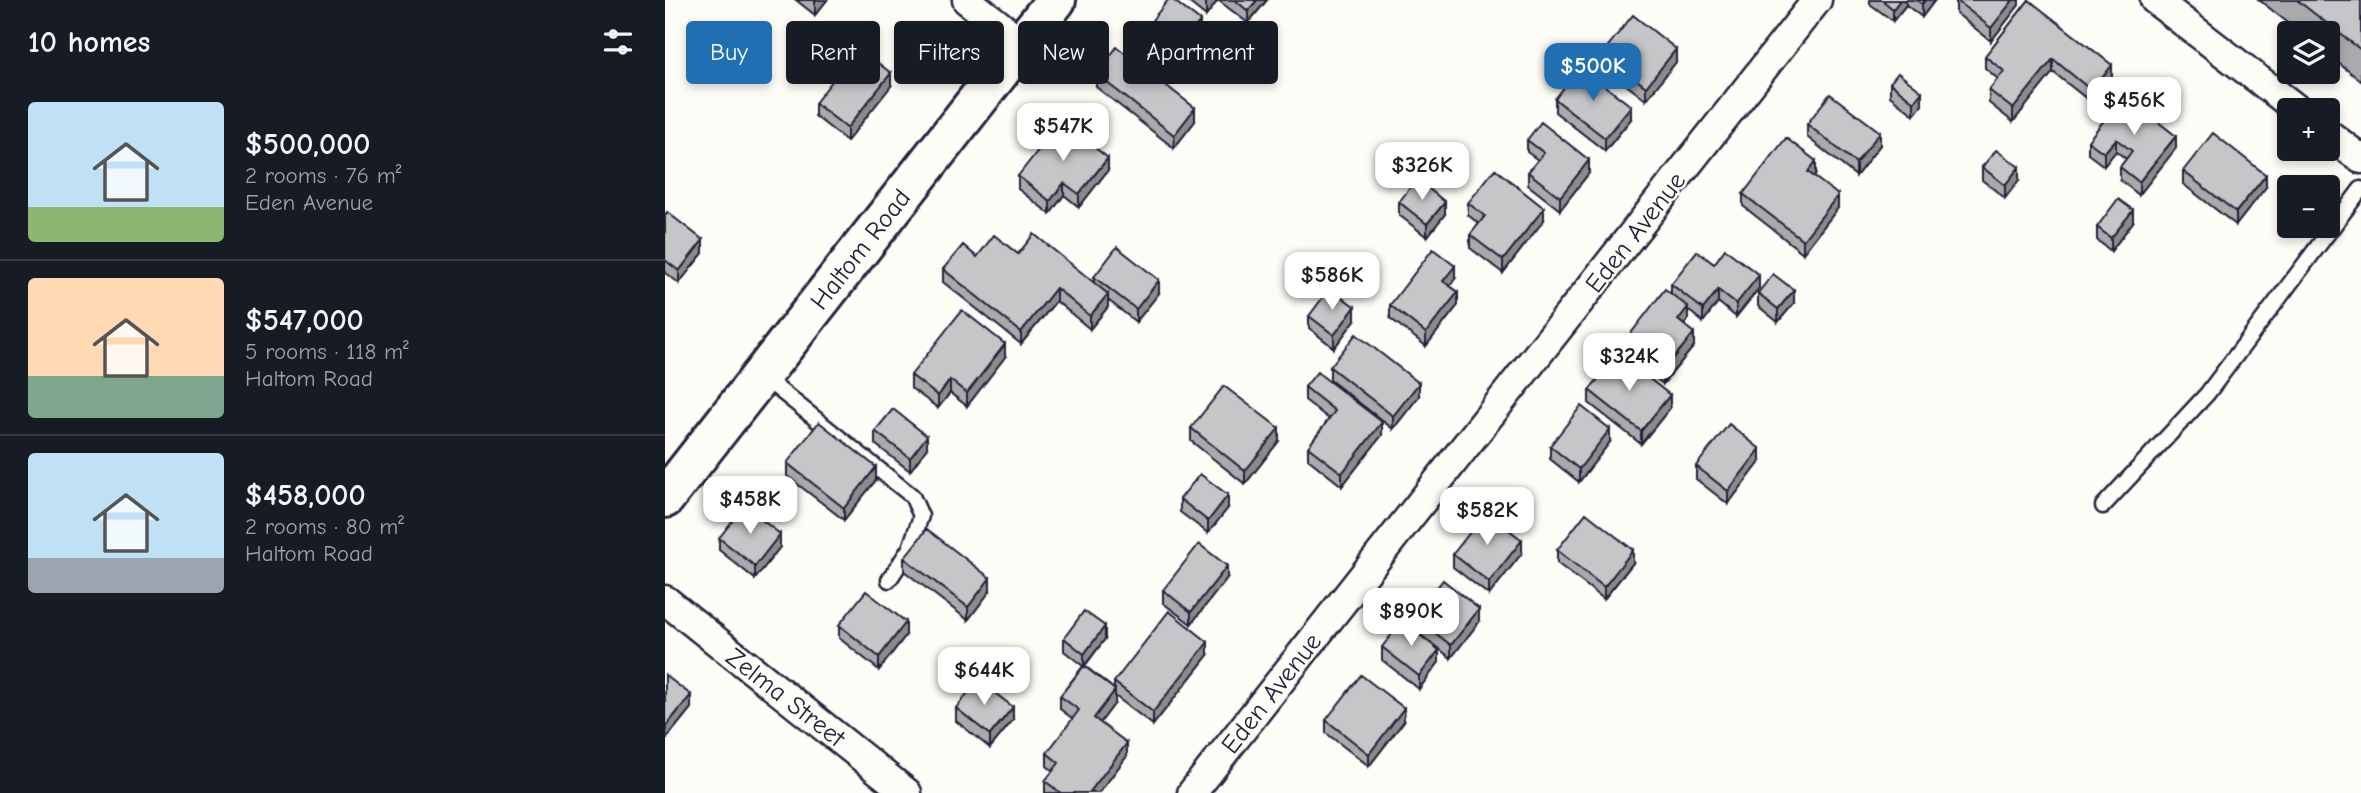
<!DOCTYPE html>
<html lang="en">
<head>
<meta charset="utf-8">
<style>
	body { margin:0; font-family:"Comic Neue",sans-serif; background:#20242c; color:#f1f3f6; height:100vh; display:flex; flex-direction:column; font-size:26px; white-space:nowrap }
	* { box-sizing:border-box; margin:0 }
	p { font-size:23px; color:#9ea1a6 }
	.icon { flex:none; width:38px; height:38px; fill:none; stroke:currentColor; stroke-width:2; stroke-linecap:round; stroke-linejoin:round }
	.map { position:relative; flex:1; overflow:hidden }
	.details { display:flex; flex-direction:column; background:#171b24; width:665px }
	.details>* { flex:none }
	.top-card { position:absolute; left:21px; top:21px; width:665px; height:63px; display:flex; gap:14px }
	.fabs { position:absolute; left:1612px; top:21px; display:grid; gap:14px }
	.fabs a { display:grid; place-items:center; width:63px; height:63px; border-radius:7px; background:#171b24; box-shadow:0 4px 10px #0003; font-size:35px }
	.price { position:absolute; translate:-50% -60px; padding:0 16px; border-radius:14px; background:#fff; color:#222; font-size:23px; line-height:46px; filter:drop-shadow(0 2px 4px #0008) }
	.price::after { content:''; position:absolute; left:50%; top:42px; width:21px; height:16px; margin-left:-10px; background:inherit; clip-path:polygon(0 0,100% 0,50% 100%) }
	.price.current { background:#1f6fb2; color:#fff }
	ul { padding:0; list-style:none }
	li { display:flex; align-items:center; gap:21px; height:175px; padding:0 28px }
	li+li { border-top:2px solid #363941 }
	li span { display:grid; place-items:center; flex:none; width:196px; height:140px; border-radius:7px; color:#555 }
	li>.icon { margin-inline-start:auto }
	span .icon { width:84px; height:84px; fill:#fffc; stroke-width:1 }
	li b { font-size:30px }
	h2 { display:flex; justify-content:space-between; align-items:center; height:84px; padding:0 28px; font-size:30px }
	.pill { padding:0 24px; border-radius:7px; background:#171b24; box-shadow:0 4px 10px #0003; font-size:24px; line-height:63px }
	.pill.current { background:#1f6fb2; color:#fff }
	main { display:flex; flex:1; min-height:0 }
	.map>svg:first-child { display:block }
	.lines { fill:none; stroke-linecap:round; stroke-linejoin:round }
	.service-casing { stroke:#22223b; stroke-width:19 }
	.minor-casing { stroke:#22223b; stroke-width:33 }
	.secondary-casing { stroke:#22223b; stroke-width:44 }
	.service { stroke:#fdfcf7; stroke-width:14 }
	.minor { stroke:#fdfcf7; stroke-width:28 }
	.secondary { stroke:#fdfcf7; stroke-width:38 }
	.wall { fill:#aaaaac; stroke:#22223b; stroke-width:2 }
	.shaded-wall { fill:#8b8b8c; stroke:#22223b; stroke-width:2 }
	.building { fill:#c6c6c8; stroke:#22223b; stroke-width:2 }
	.labels { text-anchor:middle; stroke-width:5; stroke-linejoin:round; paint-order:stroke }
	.street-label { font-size:26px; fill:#22223b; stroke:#fdfcf7 }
</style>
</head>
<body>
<main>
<section class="details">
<h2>10 homes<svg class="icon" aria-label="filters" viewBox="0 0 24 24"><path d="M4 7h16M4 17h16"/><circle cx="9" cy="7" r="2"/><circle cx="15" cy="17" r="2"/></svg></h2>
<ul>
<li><span style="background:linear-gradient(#bfe0f5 75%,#8fb573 0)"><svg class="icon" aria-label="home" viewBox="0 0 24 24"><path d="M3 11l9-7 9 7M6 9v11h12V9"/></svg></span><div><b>$500,000</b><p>2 rooms · 76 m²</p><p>Eden Avenue</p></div></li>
<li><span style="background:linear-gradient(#ffd9b3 70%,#7fa58c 0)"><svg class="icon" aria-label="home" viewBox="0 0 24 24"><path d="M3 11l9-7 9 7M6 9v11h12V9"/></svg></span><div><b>$547,000</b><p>5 rooms · 118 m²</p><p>Haltom Road</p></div></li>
<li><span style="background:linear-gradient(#bfe0f5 75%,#9aa5b1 0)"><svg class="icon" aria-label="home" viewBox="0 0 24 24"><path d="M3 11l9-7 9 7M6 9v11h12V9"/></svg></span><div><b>$458,000</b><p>2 rooms · 80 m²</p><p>Haltom Road</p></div></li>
</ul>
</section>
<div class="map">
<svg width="1696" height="793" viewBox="0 0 1696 793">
	<rect width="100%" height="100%" fill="#fdfcf7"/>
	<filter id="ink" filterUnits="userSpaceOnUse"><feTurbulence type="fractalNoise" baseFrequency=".0143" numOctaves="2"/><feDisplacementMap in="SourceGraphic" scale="14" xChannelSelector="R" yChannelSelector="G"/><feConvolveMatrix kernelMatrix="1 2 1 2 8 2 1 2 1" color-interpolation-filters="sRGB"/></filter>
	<g filter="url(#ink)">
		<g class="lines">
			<!-- service casing -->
			<g class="service-casing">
				<path id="service" d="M 97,376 L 247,496 L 256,516 L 245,548 L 224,580
					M 1438,506 L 1542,394 L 1696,189"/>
			</g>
			<!-- minor casing -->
			<g class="minor-casing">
				<path id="minor" d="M 302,0 L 357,43
					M 1490,0 L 1633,110
					M 1662,133 L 1696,159
					M 0,600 L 242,793
					M 527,793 L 1152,0"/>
			</g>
			<!-- secondary casing -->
			<g class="secondary-casing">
				<path id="secondary" d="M 0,498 L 391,0"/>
			</g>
			<!-- service -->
			<use href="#service" class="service"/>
			<!-- minor -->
			<use href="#minor" class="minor"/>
			<!-- secondary -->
			<use href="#secondary" class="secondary"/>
		</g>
		<!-- wall -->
		<path class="wall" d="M 131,0 L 162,0 L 150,15 Z
			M 521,0 L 553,0 L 541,16 Z
			M 553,0 L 602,0 L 583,23 Z
			M 1205,0 L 1270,0 L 1257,17 L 1241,5 L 1228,21 L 1205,4 Z
			M 1291,0 L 1354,0 L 1354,5 L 1326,41 L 1291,13 Z
			M 1364,0 L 1447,78 L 1427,103 L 1388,72 L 1348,122 L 1324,103 L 1324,90 L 1333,79 L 1320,68 L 1320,56 Z
			M 1594,0 L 1696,0 L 1696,81 L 1662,54 L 1662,33 L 1636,33 Z
			M 535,34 L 500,78 L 470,55 L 470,42 Z
			M 940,50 L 1011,62 L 981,100 L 951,77 L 951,71 L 940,63 Z
			M 431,74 L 530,121 L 509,148 L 431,87 Z
			M 1225,83 L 1257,105 L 1249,115 L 1225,96 Z
			M 226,86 L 182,141 L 150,116 L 150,103 Z
			M 1459,95 L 1511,148 L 1474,195 L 1455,180 L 1455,167 L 1461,159 L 1451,151 L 1439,166 L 1423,154 L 1423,141 Z
			M 890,99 L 966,119 L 940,151 L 890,112 Z
			M 1142,124 L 1215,145 L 1191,176 L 1142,137 Z
			M 862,140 L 924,173 L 895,210 L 863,185 L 863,172 L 873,160 L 862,152 Z
			M 1317,167 L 1354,180 L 1340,198 L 1317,180 Z
			M 443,170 L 414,207 L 399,195 L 385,214 L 353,189 L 353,176 Z
			M 1518,171 L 1601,187 L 1571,225 L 1518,184 Z
			M 1151,174 L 1149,177 L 1173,208 L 1138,253 L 1078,206 L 1078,194 Z
			M 734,202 L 780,214 L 762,237 L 734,215 Z
			M 803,203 L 879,220 L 838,273 L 805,248 L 805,235 L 814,224 L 803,215 Z
			M 0,215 L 38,253 L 14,283 L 0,273 Z
			M 1468,222 L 1446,251 L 1432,240 L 1432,227 Z
			M 353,254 L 429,283 L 429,277 L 494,293 L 471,322 L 443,300 L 443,307 L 425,329 L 391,301 L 356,344 L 278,282 L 278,269 L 312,257 Z
			M 1049,264 L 1094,288 L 1071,317 L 1053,302 L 1038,322 L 1023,310 L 1023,320 L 1019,325 L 1029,346 L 998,384 L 960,354 L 960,341 L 1006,293 L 1006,284 Z
			M 790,279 L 785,286 L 793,305 L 761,346 L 725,318 L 725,305 Z
			M 1093,293 L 1129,303 L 1113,322 L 1093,306 Z
			M 644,316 L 690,320 L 669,348 L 644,328 Z
			M 340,357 L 302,406 L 285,393 L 273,408 L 246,388 L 246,375 Z
			M 665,367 L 754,396 L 728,429 L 665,380 Z
			M 640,387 L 717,435 L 677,486 L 643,459 L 643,447 L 664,419 L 640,400 Z
			M 924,390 L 1005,408 L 976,444 L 924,403 Z
			M 526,428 L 614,441 L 580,484 L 526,441 Z
			M 210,431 L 262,448 L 245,471 L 210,444 Z
			M 945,442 L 914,482 L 885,459 L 885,446 Z
			M 1095,462 L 1063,504 L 1031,479 L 1031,466 Z
			M 122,463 L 211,480 L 179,520 L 122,476 Z
			M 515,499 L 563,508 L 543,533 L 515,512 Z
			M 54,538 L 115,547 L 90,579 L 54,550 Z
			M 892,550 L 968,563 L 939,599 L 892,563 Z
			M 857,553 L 824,595 L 788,567 L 788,554 Z
			M 239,558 L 325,591 L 303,620 L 239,571 Z
			M 562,578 L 526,624 L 498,603 L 498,590 Z
			M 749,617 L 814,622 L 786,658 L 749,630 Z
			M 174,625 L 241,635 L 214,670 L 174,638 Z
			M 399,638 L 440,639 L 420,666 L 449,689 L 449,682 L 543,655 L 488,725 L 450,696 L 450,703 L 435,723 L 462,756 L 434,793 L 380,793 L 380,781 L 388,771 L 382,766 L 382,753 L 408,719 L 395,709 L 395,696 L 418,666 L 399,651 Z
			M 717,647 L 774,662 L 754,689 L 717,660 Z
			M 0,675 L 26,708 L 1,739 L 0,738 Z
			M 291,708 L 348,720 L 325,748 L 291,721 Z
			M 661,720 L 739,721 L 704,766 L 661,733 Z"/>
		<!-- shaded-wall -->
		<path class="shaded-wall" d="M 152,0 L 162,0 L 150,15 L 150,2 Z
			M 543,0 L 553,0 L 541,16 L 541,3 Z
			M 592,0 L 602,0 L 583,23 L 583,11 Z
			M 1235,0 L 1241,0 L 1241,5 L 1228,21 L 1228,9 Z
			M 1260,0 L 1270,0 L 1257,17 L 1257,4 Z
			M 1348,0 L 1354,0 L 1354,5 L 1326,41 L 1326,28 Z
			M 535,21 L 535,34 L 500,78 L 500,65 Z
			M 1011,49 L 1011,62 L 981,100 L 981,87 Z
			M 1388,59 L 1388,72 L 1348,122 L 1348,109 Z
			M 1447,65 L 1447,78 L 1427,103 L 1427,91 Z
			M 226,73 L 226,86 L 182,141 L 182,128 Z
			M 1257,92 L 1257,105 L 1249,115 L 1249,102 Z
			M 966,106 L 966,119 L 940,151 L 940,138 Z
			M 530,108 L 530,121 L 509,148 L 509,135 Z
			M 1215,132 L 1215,145 L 1191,176 L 1191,163 Z
			M 1511,136 L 1511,148 L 1474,195 L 1474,182 Z
			M 1451,139 L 1451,151 L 1439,166 L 1439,153 Z
			M 443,158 L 443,170 L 414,207 L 414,194 Z
			M 924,160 L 924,173 L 895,210 L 895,197 Z
			M 1151,161 L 1151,174 L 1143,185 L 1143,172 Z
			M 1354,167 L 1354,180 L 1340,198 L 1340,185 Z
			M 1601,175 L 1601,187 L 1571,225 L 1571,212 Z
			M 399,183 L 399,195 L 385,214 L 385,201 Z
			M 1173,195 L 1173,208 L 1138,253 L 1138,240 Z
			M 780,202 L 780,214 L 762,237 L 762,224 Z
			M 879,208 L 879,220 L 838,273 L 838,260 Z
			M 1468,210 L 1468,222 L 1446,251 L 1446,238 Z
			M 38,240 L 38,253 L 14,283 L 14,271 Z
			M 790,266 L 790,279 L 778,294 L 778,281 Z
			M 1094,275 L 1094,288 L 1071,317 L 1071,304 Z
			M 494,280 L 494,293 L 471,322 L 471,309 Z
			M 391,288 L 391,301 L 356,344 L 356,332 Z
			M 1053,290 L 1053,302 L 1038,322 L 1038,309 Z
			M 1129,290 L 1129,303 L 1113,322 L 1113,309 Z
			M 793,292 L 793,305 L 761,346 L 761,333 Z
			M 443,294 L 443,307 L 425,329 L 425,316 Z
			M 690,307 L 690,320 L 669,348 L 669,335 Z
			M 1023,307 L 1023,320 L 1013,333 L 1013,320 Z
			M 1029,333 L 1029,346 L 998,384 L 998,371 Z
			M 340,344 L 340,357 L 302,406 L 302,393 Z
			M 285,380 L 285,393 L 273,408 L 273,396 Z
			M 754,383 L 754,396 L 728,429 L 728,416 Z
			M 1005,395 L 1005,408 L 976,444 L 976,431 Z
			M 717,422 L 717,435 L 677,486 L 677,473 Z
			M 614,428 L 614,441 L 580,484 L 580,471 Z
			M 945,429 L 945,442 L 914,482 L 914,469 Z
			M 262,436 L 262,448 L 245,471 L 245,458 Z
			M 1095,449 L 1095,462 L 1063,504 L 1063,491 Z
			M 211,467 L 211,480 L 179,520 L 179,508 Z
			M 563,495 L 563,508 L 543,533 L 543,521 Z
			M 115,534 L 115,547 L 90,579 L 90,566 Z
			M 857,540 L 857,553 L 824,595 L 824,582 Z
			M 968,550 L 968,563 L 939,599 L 939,587 Z
			M 562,566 L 562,578 L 526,624 L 526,612 Z
			M 325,578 L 325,591 L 303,620 L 303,607 Z
			M 814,609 L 814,622 L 786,658 L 786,645 Z
			M 241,622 L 241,635 L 214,670 L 214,657 Z
			M 440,626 L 440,639 L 419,666 L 419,654 Z
			M 543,642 L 543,655 L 488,725 L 488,712 Z
			M 774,650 L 774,662 L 754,689 L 754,676 Z
			M 450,690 L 450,703 L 429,731 L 429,718 Z
			M 26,695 L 26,708 L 1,739 L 1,726 Z
			M 348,707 L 348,720 L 325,748 L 325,735 Z
			M 739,708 L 739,721 L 704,766 L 704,754 Z
			M 462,743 L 462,756 L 434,793 L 424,793 Z"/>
		<!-- building -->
		<path class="building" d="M 503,0 L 508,0 L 535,21 L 500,65 L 470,42 Z
			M 570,0 L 592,0 L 583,11 Z
			M 1217,0 L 1235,0 L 1228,9 Z
			M 1251,0 L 1260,0 L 1257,4 Z
			M 1291,0 L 1348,0 L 1326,28 Z
			M 1364,0 L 1447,65 L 1427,91 L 1388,59 L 1348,109 L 1324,90 L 1339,71 L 1320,56 Z
			M 1632,0 L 1696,0 L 1696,50 Z
			M 968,15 L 1011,49 L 981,87 L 951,64 L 954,60 L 940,50 Z
			M 452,47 L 530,108 L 509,135 L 431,74 Z
			M 193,48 L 226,73 L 182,128 L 150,103 Z
			M 915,67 L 966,106 L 940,138 L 890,99 Z
			M 1233,73 L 1257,92 L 1249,102 L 1225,83 Z
			M 1165,94 L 1215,132 L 1191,163 L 1142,124 Z
			M 1459,95 L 1511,136 L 1474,182 L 1455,167 L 1467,151 L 1451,139 L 1439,153 L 1423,141 Z
			M 396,121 L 443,158 L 414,194 L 399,183 L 385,201 L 353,176 Z
			M 876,122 L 924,160 L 895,197 L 863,172 L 879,153 L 862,140 Z
			M 1548,133 L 1601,175 L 1571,212 L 1518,171 Z
			M 1121,138 L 1151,161 L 1143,172 L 1173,195 L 1138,240 L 1078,194 Z
			M 1331,150 L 1354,167 L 1340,185 L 1317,167 Z
			M 830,169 L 879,208 L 838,260 L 805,235 L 820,216 L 803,203 Z
			M 752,179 L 780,202 L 762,224 L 734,202 Z
			M 1453,199 L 1468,210 L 1446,238 L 1432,227 Z
			M 2,212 L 38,240 L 14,271 L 0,260 L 0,215 Z
			M 369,234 L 443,294 L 425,316 L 391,288 L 356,332 L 278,269 L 298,245 L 312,257 L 329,235 L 353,254 Z
			M 452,247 L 494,280 L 471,309 L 429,277 Z
			M 768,249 L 790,266 L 778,281 L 793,292 L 761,333 L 725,305 Z
			M 1060,249 L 1094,275 L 1071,304 L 1053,290 L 1038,309 L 1006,284 L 1032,251 L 1049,264 Z
			M 1108,274 L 1129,290 L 1113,309 L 1093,293 Z
			M 665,288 L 690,307 L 669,335 L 644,316 Z
			M 1000,289 L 1023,307 L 1013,320 L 1029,333 L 998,371 L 960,341 Z
			M 297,310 L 340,344 L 302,393 L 285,380 L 273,396 L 246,375 Z
			M 691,334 L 754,383 L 728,416 L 665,367 Z
			M 953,354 L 1005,395 L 976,431 L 924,390 Z
			M 652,372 L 717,422 L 677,473 L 643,447 L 670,411 L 640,387 Z
			M 559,386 L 614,428 L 580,471 L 526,428 Z
			M 916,406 L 945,429 L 914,469 L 885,446 Z
			M 228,409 L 262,436 L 245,458 L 210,431 Z
			M 154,422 L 211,467 L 179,508 L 122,463 Z
			M 1064,424 L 1095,449 L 1063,491 L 1031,466 Z
			M 535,474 L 563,495 L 543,521 L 515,499 Z
			M 79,506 L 115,534 L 90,566 L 54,538 Z
			M 821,512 L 857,540 L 824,582 L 788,554 Z
			M 921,513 L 968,550 L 939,587 L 892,550 Z
			M 262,529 L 325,578 L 303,607 L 239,558 Z
			M 534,544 L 562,566 L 526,612 L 498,590 Z
			M 778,580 L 814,609 L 786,645 L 749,617 Z
			M 201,591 L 241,622 L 214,657 L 174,625 Z
			M 419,611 L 440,626 L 419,654 L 399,638 Z
			M 504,611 L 543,642 L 488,712 L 449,682 Z
			M 737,621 L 774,650 L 754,676 L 717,647 Z
			M 419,666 L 450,690 L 429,718 L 462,743 L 424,793 L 396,793 L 380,781 L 394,763 L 382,753 L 414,710 L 395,696 Z
			M 0,675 L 26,695 L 1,726 L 0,725 Z
			M 696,675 L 739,708 L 704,754 L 661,720 Z
			M 313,680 L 348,707 L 325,735 L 291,708 Z"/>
	</g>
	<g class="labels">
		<!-- street labels -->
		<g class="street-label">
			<text transform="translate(970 232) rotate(-52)" y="9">Eden Avenue</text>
			<text transform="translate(195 249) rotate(-52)" y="9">Haltom Road</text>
			<text transform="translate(606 693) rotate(-52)" y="9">Eden Avenue</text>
			<text transform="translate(121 697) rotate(38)" y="9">Zelma Street</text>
		</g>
	</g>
</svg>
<div class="fabs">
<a><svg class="icon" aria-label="layers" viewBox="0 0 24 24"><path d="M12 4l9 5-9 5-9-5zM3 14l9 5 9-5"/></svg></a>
<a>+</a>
<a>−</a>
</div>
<b class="price current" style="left:928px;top:103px">$500K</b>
<b class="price" style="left:1469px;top:137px">$456K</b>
<b class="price" style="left:398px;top:163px">$547K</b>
<b class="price" style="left:757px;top:202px">$326K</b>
<b class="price" style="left:667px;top:312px">$586K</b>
<b class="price" style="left:964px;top:393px">$324K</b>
<b class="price" style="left:85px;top:536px">$458K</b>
<b class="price" style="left:822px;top:547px">$582K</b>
<b class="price" style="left:746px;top:648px">$890K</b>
<b class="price" style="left:319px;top:707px">$644K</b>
<div class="top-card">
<a class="pill current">Buy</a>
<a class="pill">Rent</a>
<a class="pill">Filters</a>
<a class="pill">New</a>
<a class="pill">Apartment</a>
</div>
</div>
</main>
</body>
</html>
